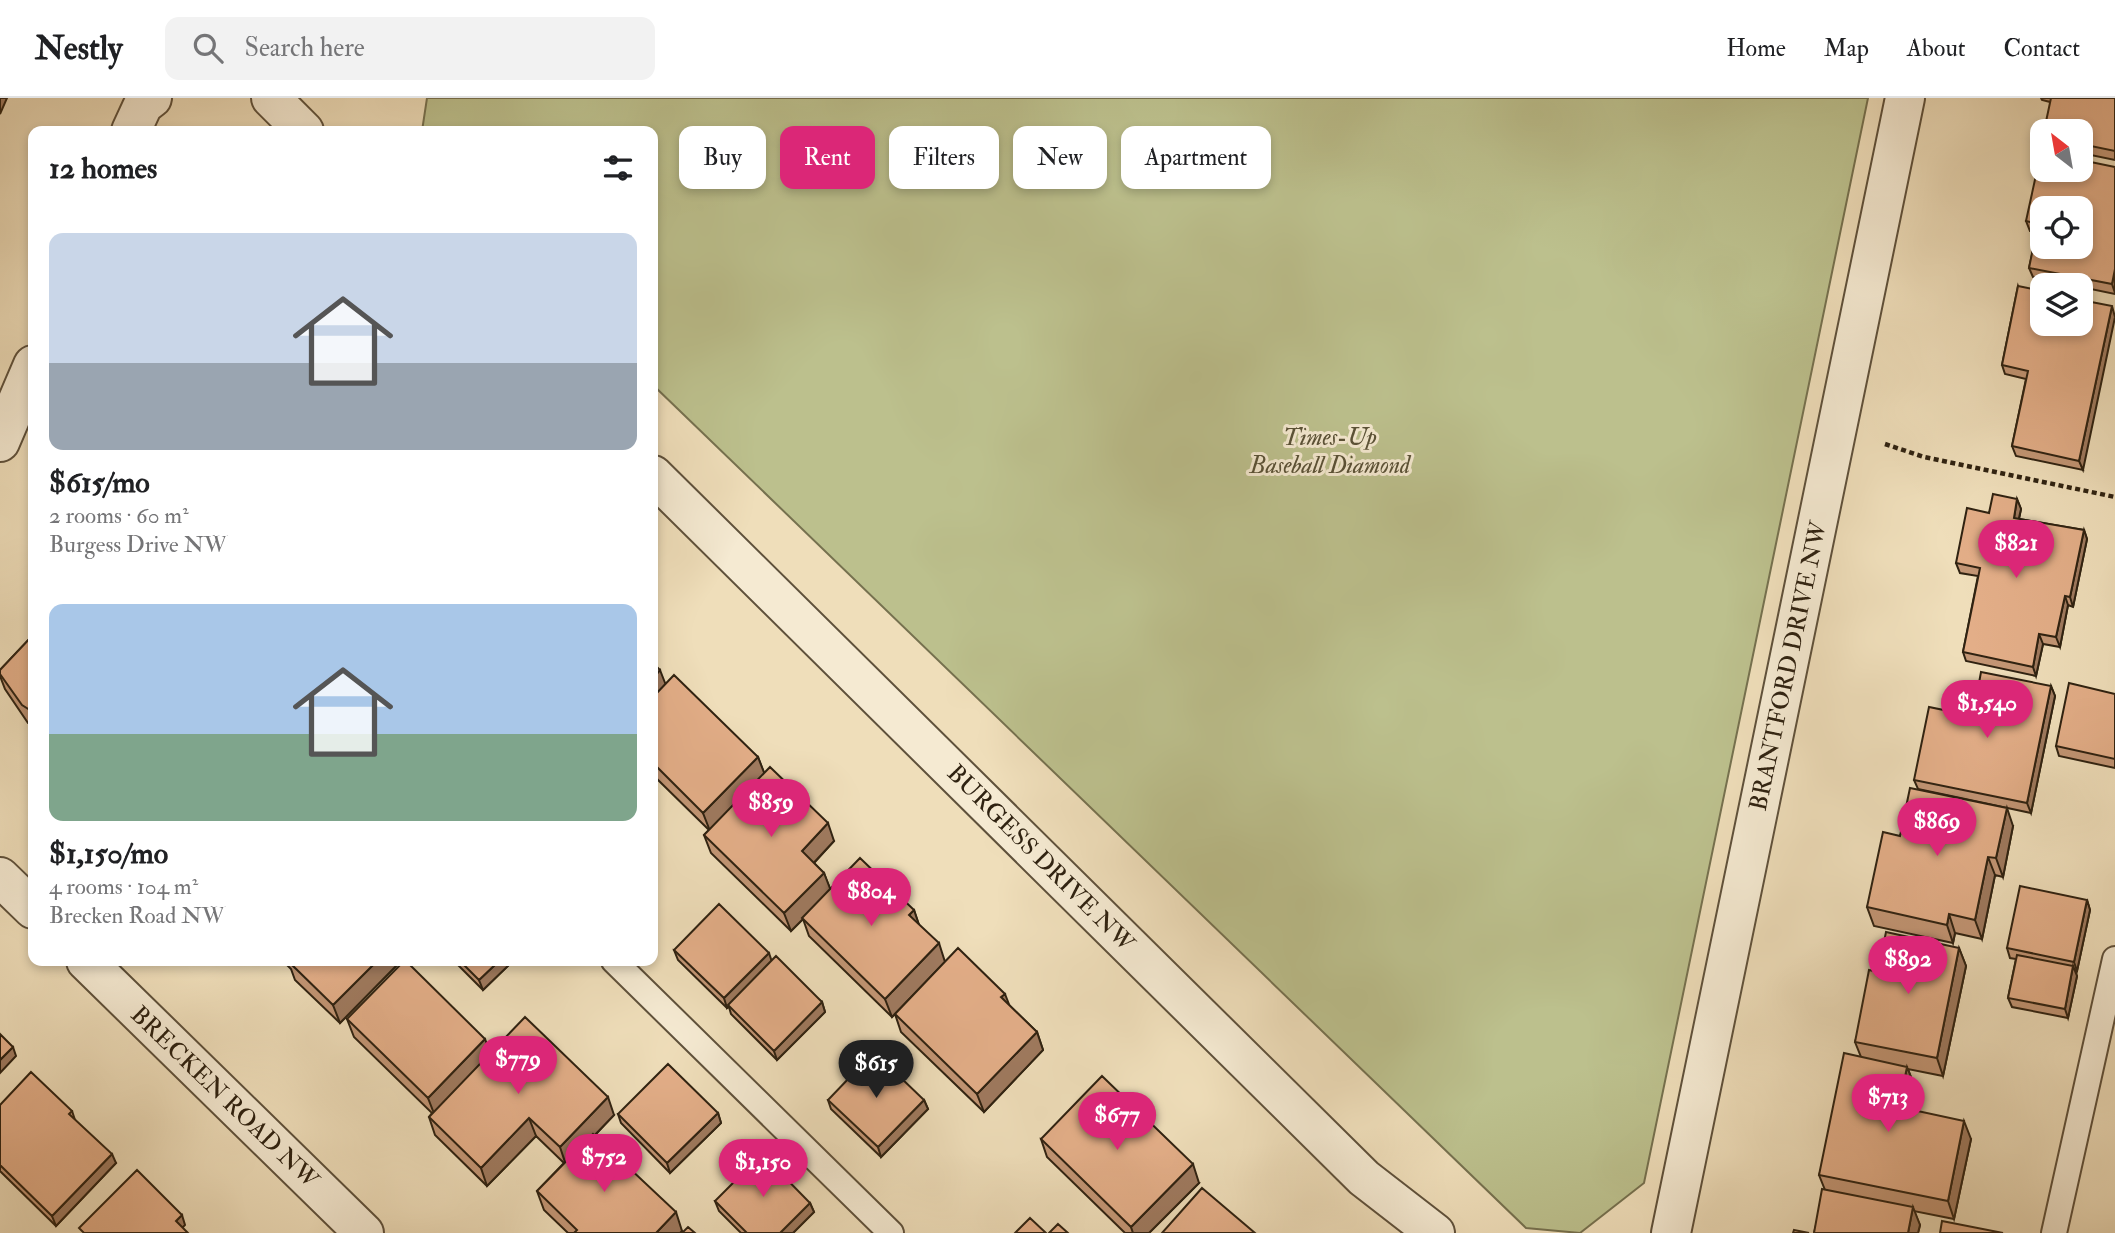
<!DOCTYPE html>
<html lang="en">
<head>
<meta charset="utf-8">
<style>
	body { margin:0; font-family:"IM FELL Double Pica",serif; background:#f2f2f2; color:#202124; height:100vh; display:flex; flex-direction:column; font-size:26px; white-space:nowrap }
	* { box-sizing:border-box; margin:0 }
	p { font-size:23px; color:#757577 }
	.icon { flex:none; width:38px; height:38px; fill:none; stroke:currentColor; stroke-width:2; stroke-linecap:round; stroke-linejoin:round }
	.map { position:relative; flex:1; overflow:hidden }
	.sheet { position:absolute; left:28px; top:28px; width:630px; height:840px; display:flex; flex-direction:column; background:#fff; border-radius:14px; box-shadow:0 4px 10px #0003 }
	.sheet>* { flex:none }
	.top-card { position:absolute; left:679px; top:28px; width:665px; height:63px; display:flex; gap:14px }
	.needle { width:46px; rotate:329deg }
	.buttons { position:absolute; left:2030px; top:21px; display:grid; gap:14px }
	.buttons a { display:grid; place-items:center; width:63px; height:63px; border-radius:14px; background:#fff; box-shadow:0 4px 10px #0003; font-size:35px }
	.price { position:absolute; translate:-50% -60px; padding:0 16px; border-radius:24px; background:#db2777; color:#fff; font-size:23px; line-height:46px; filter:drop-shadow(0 2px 4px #0008) }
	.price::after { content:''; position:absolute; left:50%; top:42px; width:21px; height:16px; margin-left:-10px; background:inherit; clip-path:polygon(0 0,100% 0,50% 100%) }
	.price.current { background:#222; color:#fff }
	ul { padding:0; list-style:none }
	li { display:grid; align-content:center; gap:14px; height:371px; padding:0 21px }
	li span { display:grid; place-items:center; height:217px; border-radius:14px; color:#555 }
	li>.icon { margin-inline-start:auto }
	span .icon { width:126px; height:126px; fill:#fffc; stroke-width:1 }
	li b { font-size:30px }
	h2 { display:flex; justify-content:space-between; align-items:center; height:84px; padding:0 21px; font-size:30px }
	.pill { padding:0 24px; border-radius:14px; background:#fff; box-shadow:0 4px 10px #0003; font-size:24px; line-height:63px }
	.pill.current { background:#db2777; color:#fff }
	header { display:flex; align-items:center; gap:42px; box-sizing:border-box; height:98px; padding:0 35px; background:#fff; border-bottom:2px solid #e0e0e0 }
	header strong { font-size:33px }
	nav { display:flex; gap:38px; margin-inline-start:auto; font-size:24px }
	.search { width:490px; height:63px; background:#f2f2f2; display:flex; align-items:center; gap:18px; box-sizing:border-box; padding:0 24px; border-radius:14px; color:#757577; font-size:26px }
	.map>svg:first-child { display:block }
	.green { fill:#bcc08d; stroke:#76714f; stroke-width:2 }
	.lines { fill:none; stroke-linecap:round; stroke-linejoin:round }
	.service-casing { stroke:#5f513b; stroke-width:28 }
	.minor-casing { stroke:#5f513b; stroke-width:42 }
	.path { stroke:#2f2211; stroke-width:4.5; stroke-dasharray:5 3.5; stroke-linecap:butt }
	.service { stroke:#f5ead2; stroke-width:24 }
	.minor { stroke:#f5ead2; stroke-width:38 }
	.wall { fill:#c39675; stroke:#2f2211; stroke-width:2 }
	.shaded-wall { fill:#9f7a5f; stroke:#2f2211; stroke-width:2 }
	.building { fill:#e3ae88; stroke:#2f2211; stroke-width:2; fill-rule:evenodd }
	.labels { text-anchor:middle; stroke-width:6; stroke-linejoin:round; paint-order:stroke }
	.park-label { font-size:24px; font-style:italic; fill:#595136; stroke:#f5ead2 }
	.street-label { font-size:24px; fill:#2f2211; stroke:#f5ead2 }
</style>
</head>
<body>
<header>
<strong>Nestly</strong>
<div class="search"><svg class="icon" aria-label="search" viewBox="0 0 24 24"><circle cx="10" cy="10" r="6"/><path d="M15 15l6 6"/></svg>Search here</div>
<nav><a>Home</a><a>Map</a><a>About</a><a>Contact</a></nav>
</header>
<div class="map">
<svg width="2115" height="1135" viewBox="0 0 2115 1135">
	<rect width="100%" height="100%" fill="#efdeba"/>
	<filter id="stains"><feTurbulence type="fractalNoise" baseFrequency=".00286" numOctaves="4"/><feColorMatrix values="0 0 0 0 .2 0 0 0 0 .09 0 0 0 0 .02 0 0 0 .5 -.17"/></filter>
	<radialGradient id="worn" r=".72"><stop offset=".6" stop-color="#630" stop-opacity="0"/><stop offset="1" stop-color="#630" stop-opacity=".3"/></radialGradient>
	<!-- green -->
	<path class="green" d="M 427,0 L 1868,0 L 1644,1085 L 1580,1135 L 1526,1130 L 653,287 L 653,33 L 422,33 Z"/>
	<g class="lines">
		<!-- service casing -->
		<g class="service-casing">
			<path id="service" d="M 614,863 L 891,1135
				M 2054,1135 L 2115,861"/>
		</g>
		<!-- minor casing -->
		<g class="minor-casing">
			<path id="minor" d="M 271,0 L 304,33
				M 131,33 L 143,7 L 152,0
				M 0,344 L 33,267
				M 653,377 L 1364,1080 L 1435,1135
				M 0,779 L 33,811
				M 86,863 L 364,1135
				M 1671,1135 L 1905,0"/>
		</g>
		<!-- path -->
		<path class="path" d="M 1885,346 L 1924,359 L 2115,399"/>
		<!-- service -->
		<use href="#service" class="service"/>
		<!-- minor -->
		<use href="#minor" class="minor"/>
	</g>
	<!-- wall -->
	<path class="wall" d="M 2041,0 L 2115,0 L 2115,62 L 2081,55 L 2081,33 L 2050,4 L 2042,2 Z
		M 2115,69 L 2115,196 L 2081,189 L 2081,187 L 2073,187 L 2033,179 L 2029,170 L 2037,134 L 2030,133 L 2026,123 Z
		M 2018,188 L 2083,372 L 2016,358 L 2012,348 L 2026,281 L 2005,276 L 2002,267 Z
		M 2017,401 L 2021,411 L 2019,421 L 2084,432 L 2087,441 L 2073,509 L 2068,507 L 2060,549 L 2043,546 L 2036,578 L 1966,563 L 1963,554 L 1978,478 L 1960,475 L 1956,465 L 1989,415 Z
		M 33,537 L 33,628 L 28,625 L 5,591 L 0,578 L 0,572 Z
		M 653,565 L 665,586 L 758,659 L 764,675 L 834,743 L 814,765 L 824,775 L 830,791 L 914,812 L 919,827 L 945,863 L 1009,907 L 1037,934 L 1043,952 L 984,1014 L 901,934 L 895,916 L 892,919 L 809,838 L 803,821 L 791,833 L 711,755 L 704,737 L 709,732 L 653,677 Z
		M 2051,588 L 2055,598 L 2031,715 L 1918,691 L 1914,682 L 1973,618 Z
		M 2115,596 L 2115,670 L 2059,658 L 2056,648 Z
		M 2013,728 L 2003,779 L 1995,777 L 1982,841 L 1955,835 L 1953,845 L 1874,828 L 1867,809 L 1900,738 Z
		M 2087,802 L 2090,812 L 2077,873 L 2075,873 L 2077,878 L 2068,920 L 2012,909 L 2008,900 L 2016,861 L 2010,860 L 2007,850 Z
		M 1959,850 L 1966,868 L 1943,978 L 1908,971 L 1914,987 L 1909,1011 L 1971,1041 L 1954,1121 L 1914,1113 L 1920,1127 L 1918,1135 L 1814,1135 L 1825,1092 L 1819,1077 L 1861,959 L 1855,944 L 1878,874 Z
		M 674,852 L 772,863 L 822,904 L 825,914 L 777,962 L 731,916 L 729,909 L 727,910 L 678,862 Z
		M 283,863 L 396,863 L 398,866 L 340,925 L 295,882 L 291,871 Z
		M 454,863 L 513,863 L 483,892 Z
		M 347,921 L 491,955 L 614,1017 L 595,1037 L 682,1133 L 680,1135 L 568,1135 L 544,1112 L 537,1093 L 564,1065 L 536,1038 L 487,1088 L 435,1037 L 429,1019 L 432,1015 L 354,939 Z
		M 828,1002 L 924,1002 L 928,1011 L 881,1059 L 831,1011 Z
		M 0,1007 L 72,1013 L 75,1022 L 116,1065 L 56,1128 L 0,1073 Z
		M 718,1015 L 721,1025 L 670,1075 L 621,1025 L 618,1016 Z
		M 1041,1041 L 1199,1085 L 1149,1135 L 1125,1135 L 1047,1059 Z
		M 715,1103 L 810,1105 L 814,1114 L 793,1135 L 741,1135 L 719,1113 Z"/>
	<!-- shaded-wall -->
	<path class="shaded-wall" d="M 0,0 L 7,0 L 0,16 Z
		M 2115,171 L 2115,195 L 2112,186 Z
		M 2112,208 L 2115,219 L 2083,372 L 2079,363 Z
		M 2017,401 L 2021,411 L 2017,429 L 2014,420 Z
		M 2084,432 L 2087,441 L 2073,509 L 2070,499 Z
		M 2065,498 L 2068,507 L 2060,549 L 2056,539 Z
		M 2039,536 L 2043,546 L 2036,578 L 2033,569 Z
		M 660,572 L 667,590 L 653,605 L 653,580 Z
		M 2051,588 L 2055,598 L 2031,715 L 2027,705 Z
		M 758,659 L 765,677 L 710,733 L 703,715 Z
		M 2007,710 L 2013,728 L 2003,779 L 1996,760 Z
		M 828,725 L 834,743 L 808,771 L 802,753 Z
		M 1988,759 L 1995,777 L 1982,841 L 1975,822 Z
		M 824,775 L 831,793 L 791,833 L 784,815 Z
		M 2087,802 L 2090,812 L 2077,873 L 2074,864 Z
		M 914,812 L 920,830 L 909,817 Z
		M 1949,816 L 1955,835 L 1953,845 L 1947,827 Z
		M 939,845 L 945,864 L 892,919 L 885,901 Z
		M 1959,850 L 1966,868 L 1943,978 L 1937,960 Z
		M 769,855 L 772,864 L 727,910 L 724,900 Z
		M 377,863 L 396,863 L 398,866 L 340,925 L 333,907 Z
		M 499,863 L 513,863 L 483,892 L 479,882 Z
		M 2073,868 L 2077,878 L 2068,920 L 2065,911 Z
		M 1005,896 L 1012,914 L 1001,899 Z
		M 822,904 L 825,914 L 777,962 L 774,953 Z
		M 1037,934 L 1043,952 L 984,1014 L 977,996 Z
		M 485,941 L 492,959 L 435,1018 L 428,1000 Z
		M 13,949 L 16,958 L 0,975 L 0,962 Z
		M 1907,969 L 1914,987 L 1905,1027 L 1899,1009 Z
		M 608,999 L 614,1017 L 566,1067 L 560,1049 Z
		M 924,1002 L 928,1011 L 881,1059 L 878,1049 Z
		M 718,1015 L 721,1025 L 670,1075 L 667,1065 Z
		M 529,1020 L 536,1038 L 487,1088 L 481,1070 Z
		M 1964,1023 L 1971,1041 L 1954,1121 L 1948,1103 Z
		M 112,1056 L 116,1065 L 56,1128 L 52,1118 Z
		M 1193,1066 L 1199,1085 L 1149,1135 L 1133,1135 L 1131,1129 Z
		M 810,1105 L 814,1114 L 793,1135 L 780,1135 Z
		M 1913,1109 L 1920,1127 L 1918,1135 L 1908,1135 Z
		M 676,1114 L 682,1133 L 680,1135 L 656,1135 Z
		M 182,1117 L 185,1127 L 179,1133 L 176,1123 Z"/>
	<!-- building -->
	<path class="building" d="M 2051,0 L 2115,0 L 2115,53 L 2081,46 L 2081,33 L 2044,33 Z
		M 2041,54 L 2042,54 L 2042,72 L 2081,72 L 2081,62 L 2115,69 L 2115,171 L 2112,186 L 2029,170 L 2038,126 L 2026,123 ZM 2042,110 L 2081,110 L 2081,149 L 2042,149 Z
		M 2018,188 L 2042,193 L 2042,226 L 2081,226 L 2081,202 L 2112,208 L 2079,363 L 2012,348 L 2028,273 L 2002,267 Z
		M 1993,396 L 2017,401 L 2014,420 L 2084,432 L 2070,499 L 2065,498 L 2056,539 L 2039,536 L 2033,569 L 1963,554 L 1980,470 L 1956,465 L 1967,410 L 1989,415 Z
		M 33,537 L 33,614 L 22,607 L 0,576 L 0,572 Z
		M 653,565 L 660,572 L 653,580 Z
		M 1981,574 L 2051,588 L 2027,705 L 1914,682 L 1929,609 L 1973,618 Z
		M 674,577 L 758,659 L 703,715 L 653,665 L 653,599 Z
		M 2069,585 L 2115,596 L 2115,661 L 2056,648 Z
		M 770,669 L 828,725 L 802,753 L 824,775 L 784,815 L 704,737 Z
		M 1910,690 L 2007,710 L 1996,760 L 1988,759 L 1975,822 L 1949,816 L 1947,827 L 1867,809 L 1883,734 L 1900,738 Z
		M 860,760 L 914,812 L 909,817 L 939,845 L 885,901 L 802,820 Z
		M 2020,788 L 2087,802 L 2074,864 L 2007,850 Z
		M 719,806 L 769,855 L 724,900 L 674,852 Z
		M 1886,834 L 1959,850 L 1937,960 L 1855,944 L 1869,872 L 1878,874 Z
		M 958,850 L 1005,896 L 1001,899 L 1037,934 L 977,996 L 895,916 Z
		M 2017,857 L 2073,868 L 2065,911 L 2008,900 Z
		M 776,858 L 822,904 L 774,953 L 728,907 Z
		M 289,863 L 377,863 L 333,907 L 289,864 Z
		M 404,863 L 406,863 L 485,941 L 428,1000 L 347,921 Z
		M 460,863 L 499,863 L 479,882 Z
		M 525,919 L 608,999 L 560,1049 L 529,1020 L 481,1070 L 429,1019 Z
		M 0,936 L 13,949 L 0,962 Z
		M 874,954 L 924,1002 L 878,1049 L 828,1002 Z
		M 1844,955 L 1907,969 L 1899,1009 L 1964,1023 L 1948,1103 L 1819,1077 Z
		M 668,966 L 718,1015 L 667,1065 L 618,1016 Z
		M 31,974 L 72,1013 L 69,1016 L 112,1056 L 52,1118 L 0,1067 L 0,1007 Z
		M 1102,978 L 1193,1066 L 1131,1129 L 1041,1041 Z
		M 593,1036 L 676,1114 L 656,1135 L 574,1135 L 577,1132 L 537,1093 Z
		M 762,1056 L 810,1105 L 780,1135 L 747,1135 L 715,1103 Z
		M 137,1072 L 182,1117 L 176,1123 L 188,1135 L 84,1135 L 79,1130 Z
		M 1202,1090 L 1255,1135 L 1162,1135 Z
		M 1822,1091 L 1913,1109 L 1908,1135 L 1814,1135 Z
		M 1030,1120 L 1046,1135 L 1015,1135 Z
		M 1942,1123 L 2003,1135 L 1940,1135 Z
		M 1058,1126 L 1068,1135 L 1049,1135 Z
		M 688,1129 L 695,1135 L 682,1135 Z
		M 1794,1132 L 1809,1135 L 1793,1135 Z"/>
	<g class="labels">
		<!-- park labels -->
		<g class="park-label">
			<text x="1330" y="347">Times-Up<tspan x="1330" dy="28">Baseball Diamond</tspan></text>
		</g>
		<!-- street labels -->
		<g class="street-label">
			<text transform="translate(1788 568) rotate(-78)" y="8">BRANTFORD DRIVE NW</text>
			<text transform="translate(1041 760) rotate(45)" y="8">BURGESS DRIVE NW</text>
			<text transform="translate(225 999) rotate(44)" y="8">BRECKEN ROAD NW</text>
		</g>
	</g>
	<rect width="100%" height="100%" filter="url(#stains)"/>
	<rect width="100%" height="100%" fill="url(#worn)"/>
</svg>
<div class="buttons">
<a><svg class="needle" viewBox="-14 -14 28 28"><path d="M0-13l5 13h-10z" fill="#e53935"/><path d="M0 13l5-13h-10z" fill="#757577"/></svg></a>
<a><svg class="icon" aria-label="locate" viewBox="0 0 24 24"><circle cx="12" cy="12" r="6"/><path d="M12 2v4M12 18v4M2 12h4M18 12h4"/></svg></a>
<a><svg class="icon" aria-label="layers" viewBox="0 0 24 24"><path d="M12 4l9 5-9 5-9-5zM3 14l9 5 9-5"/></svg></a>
</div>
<b class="price" style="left:2016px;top:482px">$821</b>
<b class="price" style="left:1987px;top:642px">$1,540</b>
<b class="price" style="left:771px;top:741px">$859</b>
<b class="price" style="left:1937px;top:760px">$869</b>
<b class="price" style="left:871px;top:830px">$804</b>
<b class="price" style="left:1908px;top:898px">$892</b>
<b class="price" style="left:518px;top:998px">$779</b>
<b class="price current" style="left:876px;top:1002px">$615</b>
<b class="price" style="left:1888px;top:1036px">$713</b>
<b class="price" style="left:1117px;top:1054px">$677</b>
<b class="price" style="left:604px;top:1096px">$752</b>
<b class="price" style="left:763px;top:1101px">$1,150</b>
<div class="top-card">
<a class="pill">Buy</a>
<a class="pill current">Rent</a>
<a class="pill">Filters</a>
<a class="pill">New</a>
<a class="pill">Apartment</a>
</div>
<section class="sheet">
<h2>12 homes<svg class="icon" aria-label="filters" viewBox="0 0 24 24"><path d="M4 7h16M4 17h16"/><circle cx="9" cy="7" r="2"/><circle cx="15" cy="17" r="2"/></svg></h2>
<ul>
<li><span style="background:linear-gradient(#c9d6e8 60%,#9aa5b1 0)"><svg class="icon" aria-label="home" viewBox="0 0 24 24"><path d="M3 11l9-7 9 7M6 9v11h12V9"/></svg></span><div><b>$615/mo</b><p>2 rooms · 60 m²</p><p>Burgess Drive NW</p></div></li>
<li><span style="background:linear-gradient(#a9c7e8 60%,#7fa58c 0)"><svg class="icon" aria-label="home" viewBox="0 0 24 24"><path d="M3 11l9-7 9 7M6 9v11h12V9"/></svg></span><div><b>$1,150/mo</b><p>4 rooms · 104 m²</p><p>Brecken Road NW</p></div></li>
</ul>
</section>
</div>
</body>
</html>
